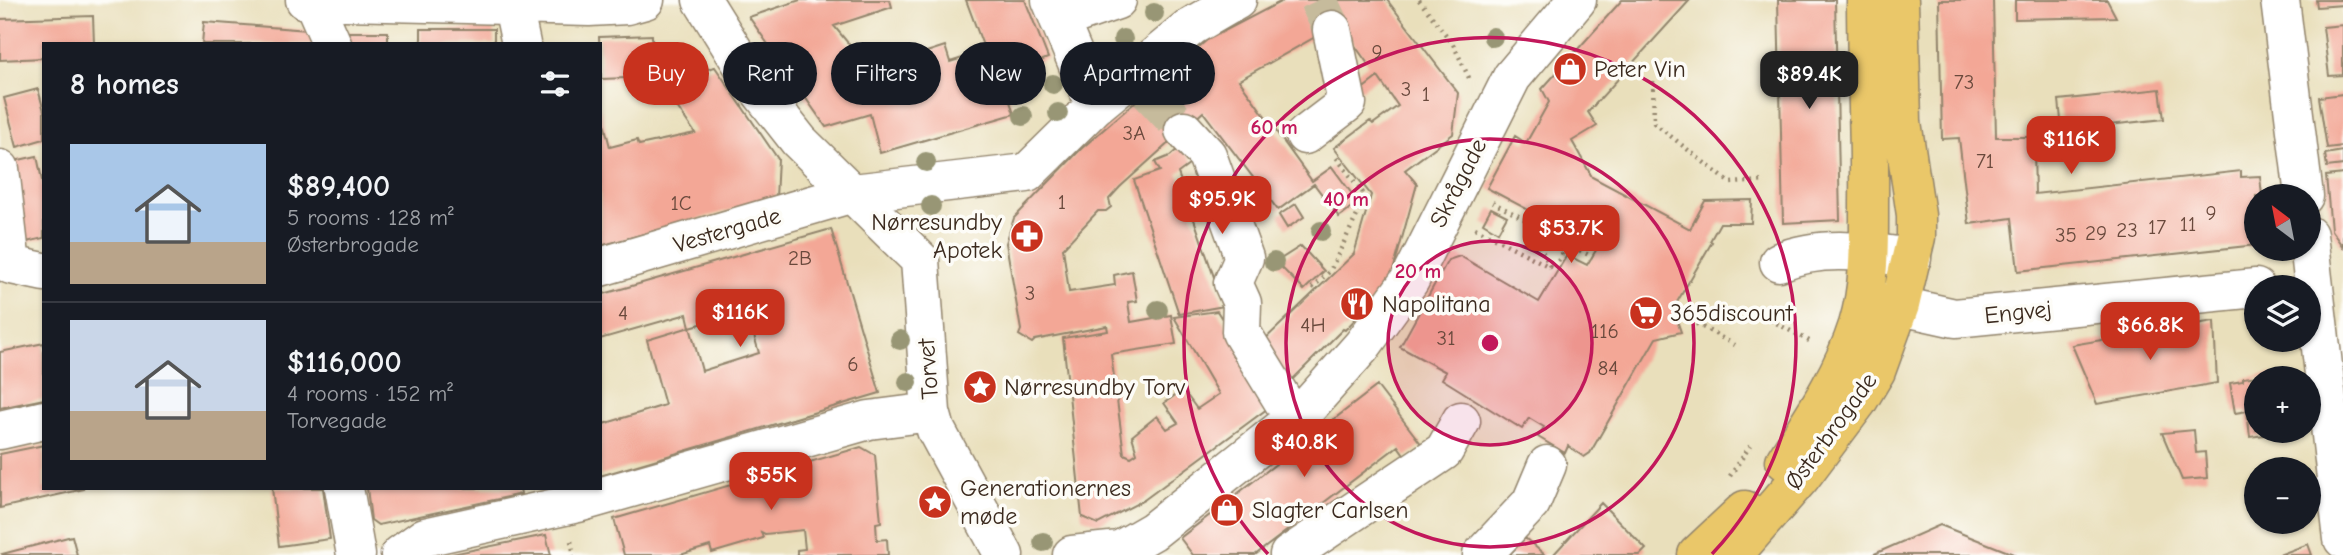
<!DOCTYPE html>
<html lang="en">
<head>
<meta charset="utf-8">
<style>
	body { margin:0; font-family:"Comic Neue",sans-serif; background:#242831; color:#f1f3f6; height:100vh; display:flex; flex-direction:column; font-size:26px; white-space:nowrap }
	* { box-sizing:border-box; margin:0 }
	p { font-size:23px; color:#9ea1a6 }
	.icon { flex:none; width:38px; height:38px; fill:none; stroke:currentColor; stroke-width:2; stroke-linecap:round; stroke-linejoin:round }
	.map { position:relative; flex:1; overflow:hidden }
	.side { position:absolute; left:42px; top:42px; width:560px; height:448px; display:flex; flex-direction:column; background:#171b24; border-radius:0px; box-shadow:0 2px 5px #0004 }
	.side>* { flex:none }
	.banner { position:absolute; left:623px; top:42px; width:665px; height:63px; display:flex; gap:14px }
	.needle { width:46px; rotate:328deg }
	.buttons { position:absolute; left:2244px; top:184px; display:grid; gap:14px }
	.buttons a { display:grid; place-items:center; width:77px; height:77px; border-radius:50%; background:#171b24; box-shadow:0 2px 5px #0004; font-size:35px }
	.price { position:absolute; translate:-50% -60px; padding:0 16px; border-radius:14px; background:#c8321e; color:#fff; font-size:23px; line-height:46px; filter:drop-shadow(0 2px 4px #0008) }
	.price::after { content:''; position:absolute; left:50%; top:42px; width:21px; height:16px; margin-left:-10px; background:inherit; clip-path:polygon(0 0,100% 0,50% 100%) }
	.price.selected { background:#222; color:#fff }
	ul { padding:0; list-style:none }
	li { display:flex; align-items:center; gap:21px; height:175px; padding:0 28px }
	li+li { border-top:2px solid #363941 }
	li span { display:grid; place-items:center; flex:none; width:196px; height:140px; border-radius:0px; color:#555 }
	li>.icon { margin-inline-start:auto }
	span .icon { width:84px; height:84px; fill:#fffc; stroke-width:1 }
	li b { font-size:30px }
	h2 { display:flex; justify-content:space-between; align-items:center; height:84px; padding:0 28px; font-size:30px }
	.tag { padding:0 24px; border-radius:32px; background:#171b24; box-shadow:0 2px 5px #0004; font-size:24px; line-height:63px }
	.tag.selected { background:#c8321e; color:#fff }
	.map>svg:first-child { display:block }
	.building { fill:#f3a796; fill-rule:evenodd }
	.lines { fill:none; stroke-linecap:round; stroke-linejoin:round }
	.minor-tunnel { stroke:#c6bb9c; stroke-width:38; stroke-dasharray:38 19; stroke-linecap:butt }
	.minor-casing { stroke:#92846c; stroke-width:41 }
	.major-casing { stroke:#92846c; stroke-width:41 }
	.path { stroke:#92846c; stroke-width:4.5; stroke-dasharray:2 5; stroke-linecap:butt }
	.minor { stroke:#fff; stroke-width:38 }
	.major { stroke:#eac769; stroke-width:38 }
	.tree { fill:#989674 }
	.ring { fill:none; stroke:#c2185b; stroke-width:3.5 }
	.labels { text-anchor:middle; stroke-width:7; stroke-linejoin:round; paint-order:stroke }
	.number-label { font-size:21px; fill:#69493c }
	.poi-label { font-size:24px; fill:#3b2a1e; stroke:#fdfcf7; text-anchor:start }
	.street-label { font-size:24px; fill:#3b2a1e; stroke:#fdfcf7 }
	.centre { fill:#c2185b; stroke:#fdfcf7; stroke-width:3.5 }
	.ring-label { font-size:21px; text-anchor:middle; font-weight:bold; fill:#c2185b; stroke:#fdfcf7; stroke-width:7; stroke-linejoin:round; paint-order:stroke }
</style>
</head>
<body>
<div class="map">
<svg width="2343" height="555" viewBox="0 0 2343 555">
	<rect width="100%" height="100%" fill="#fdfcf7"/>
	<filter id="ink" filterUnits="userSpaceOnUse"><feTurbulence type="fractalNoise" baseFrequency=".0143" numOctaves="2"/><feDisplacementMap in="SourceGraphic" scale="14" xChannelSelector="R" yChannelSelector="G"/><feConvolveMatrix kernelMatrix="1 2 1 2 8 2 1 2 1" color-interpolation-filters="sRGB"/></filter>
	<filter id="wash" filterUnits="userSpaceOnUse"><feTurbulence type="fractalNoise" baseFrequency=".00686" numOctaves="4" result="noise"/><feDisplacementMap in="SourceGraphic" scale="28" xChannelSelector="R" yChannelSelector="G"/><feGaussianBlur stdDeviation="1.57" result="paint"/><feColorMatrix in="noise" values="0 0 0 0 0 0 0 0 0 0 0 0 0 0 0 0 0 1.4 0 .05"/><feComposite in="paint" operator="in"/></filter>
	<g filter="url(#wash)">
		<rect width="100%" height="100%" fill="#e9dfbb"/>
		<g id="blocks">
			<!-- building -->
			<path class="building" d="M 800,0 L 890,0 L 892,7 L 834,26 L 880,82 L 906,74 L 902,60 L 945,46 L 950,62 L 985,51 L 966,0 L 1025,0 L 1048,58 L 1002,76 L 1014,114 L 880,153 L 870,114 L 826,127 L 749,17 Z
				M 1284,0 L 1387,0 L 1458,93 L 1453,134 L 1405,170 L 1417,184 L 1393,271 L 1382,291 L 1345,330 L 1343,329 L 1285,387 L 1259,345 L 1354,254 L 1371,195 L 1334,148 L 1370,121 L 1373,124 L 1398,106 L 1378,77 L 1361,90 L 1352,76 L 1368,64 L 1341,26 L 1317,36 L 1239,80 L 1312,181 L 1332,167 L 1358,202 L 1339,217 L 1314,184 L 1278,210 L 1203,112 L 1120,187 L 1109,199 L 1111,207 L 1106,211 L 1098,211 L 1063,248 L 1069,292 L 1115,285 L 1114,275 L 1132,271 L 1137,301 L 1128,302 L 1131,322 L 1171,315 L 1176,344 L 1111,354 L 1124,454 L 1131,457 L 1137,453 L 1132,436 L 1157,416 L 1167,429 L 1178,423 L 1164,403 L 1183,390 L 1197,409 L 1219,394 L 1174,317 L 1217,311 L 1275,403 L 1144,500 L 1098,524 L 1082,517 L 1063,338 L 1108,331 L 1107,326 L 1035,340 L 1032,343 L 1019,335 L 1021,330 L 1006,243 L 1014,218 L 1081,149 L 1207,40 Z
				M 1622,0 L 1690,0 L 1588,112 L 1597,126 L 1572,141 L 1592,177 L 1690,229 L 1705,201 L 1752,200 L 1751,223 L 1720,223 L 1710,241 L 1712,242 L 1673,309 L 1681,332 L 1656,338 L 1590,453 L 1584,457 L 1568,446 L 1565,453 L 1538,437 L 1544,427 L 1529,418 L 1522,429 L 1442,379 L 1446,372 L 1400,347 L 1448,260 L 1460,256 L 1539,302 L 1567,255 L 1587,265 L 1598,247 L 1487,188 L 1515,136 L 1526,143 L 1549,102 L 1542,89 Z
				M 1778,0 L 1835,0 L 1840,220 L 1783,223 Z
				M 1939,0 L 1993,0 L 1996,137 L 2029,137 L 2030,149 L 2034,149 L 2035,194 L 2241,171 L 2241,177 L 2260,176 L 2262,196 L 2256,196 L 2256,245 L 2018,271 L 2012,218 L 1969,224 L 1959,138 L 1942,139 Z
				M 2015,0 L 2107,0 L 2116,17 L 2015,19 Z
				M 2316,0 L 2343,0 L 2343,5 L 2317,7 Z
				M 93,16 L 94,44 L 44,44 L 44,58 L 0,60 L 0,19 Z
				M 204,22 L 308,30 L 314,44 L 202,44 Z
				M 2343,25 L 2343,75 L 2329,76 L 2323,27 Z
				M 421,29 L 494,29 L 494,44 L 421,44 Z
				M 342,32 L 388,32 L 388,44 L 345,44 Z
				M 652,35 L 653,77 L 601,79 L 599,37 Z
				M 715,67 L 778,159 L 776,198 L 600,246 L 600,107 L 610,147 L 637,140 L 639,145 L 695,133 L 660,82 Z
				M 38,89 L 44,111 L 44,139 L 17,147 L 4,98 Z
				M 2160,89 L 2164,119 L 2062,130 L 2059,100 Z
				M 2343,94 L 2343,146 L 2327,148 L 2319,97 Z
				M 1180,147 L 1193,162 L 1178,173 L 1224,306 L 1179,314 L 1134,180 L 1160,171 L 1155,162 L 1170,156 Z
				M 2343,151 L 2343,165 L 2327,167 L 2325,154 Z
				M 37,156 L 44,190 L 44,238 L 22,243 L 5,163 Z
				M 2343,174 L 2343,247 L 2331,230 L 2326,176 Z
				M 1296,204 L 1304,217 L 1287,228 L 1279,215 Z
				M 1491,208 L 1507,216 L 1498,232 L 1483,223 Z
				M 831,229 L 880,393 L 600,476 L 600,425 L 665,405 L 647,340 L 690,327 L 687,314 L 600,339 L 600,295 ZM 747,311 L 759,353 L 702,371 L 690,327 Z
				M 1301,246 L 1324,271 L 1304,290 L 1276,262 Z
				M 2214,321 L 2217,383 L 2097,404 L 2072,345 Z
				M 44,343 L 44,399 L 0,408 L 0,352 Z
				M 2272,374 L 2272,378 L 2256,378 L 2256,430 L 2288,432 L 2250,437 L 2247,411 L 2235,413 L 2230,383 L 2243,381 L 2243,378 Z
				M 1377,386 L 1422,445 L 1406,457 L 1398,446 L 1255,555 L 1193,555 L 1180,538 Z
				M 2194,430 L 2196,453 L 2205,452 L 2207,478 L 2182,480 L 2162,433 Z
				M 44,445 L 44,488 L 84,489 L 0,508 L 0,454 Z
				M 861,447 L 875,455 L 881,522 L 876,523 L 877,540 L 887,539 L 888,555 L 797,555 L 797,550 L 805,549 L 803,530 L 765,534 L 761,532 L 763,538 L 712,553 L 710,546 L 680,555 L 624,555 L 614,519 Z
				M 272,488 L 323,488 L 330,539 L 279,546 Z
				M 367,488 L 520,488 L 521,494 L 378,525 L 371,520 Z
				M 1601,503 L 1646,549 L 1640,555 L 1553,555 Z
				M 1940,525 L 2016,555 L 1872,555 Z
				M 546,535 L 551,555 L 452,555 L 452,554 Z
				M 72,536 L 77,555 L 3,555 L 2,554 Z
				M 1525,538 L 1545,555 L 1509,555 Z
				M 2308,544 L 2312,555 L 2279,555 Z"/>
		</g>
	</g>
	<g filter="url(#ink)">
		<use href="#blocks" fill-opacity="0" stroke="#92846c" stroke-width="2"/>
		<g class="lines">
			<!-- minor-tunnel -->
			<path class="minor-tunnel" d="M 1318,0 L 1332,30
				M 1148,91 L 1184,130"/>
			<!-- minor casing -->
			<g class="minor-casing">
				<path id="minor" d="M 305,0 L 589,7 L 627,5 L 645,0
					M 702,0 L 755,85 L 799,141 L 920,260 L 931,412 L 936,430 L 1004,555
					M 1051,0 L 1095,106
					M 2280,0 L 2304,196
					M 313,1 L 332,44
					M 513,6 L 521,44
					M 1059,20 L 1117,0
					M 1184,130 L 1207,155 L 1244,258 L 1233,283 L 1242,303 L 1241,332 L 1294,419
					M 1305,135 L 1347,103 L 1332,30
					M 0,169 L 11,265 L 44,272
					M 2308,235 L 2343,539
					M 1779,262 C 1822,244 1867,252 1912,258
					M 600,267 L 853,193 L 1027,173 L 1095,106 L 1192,26 L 1237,0
					M 1869,299 L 1955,318 L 2256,288
					M 0,430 L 44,420
					M 344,488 L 356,555
					M 400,555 L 425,537 L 578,503 L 869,420 L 931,412
					M 1072,555 L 1120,550 L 1153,531 L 1304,411 L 1362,346 L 1410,280 L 1512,77 L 1577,0
					M 1289,555 L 1444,451 L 1461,421
					M 1482,555 L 1531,503 L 1547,465"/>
			</g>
			<!-- major casing -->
			<g class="major-casing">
				<path id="major" d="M 1785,461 C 1812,419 1843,373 1858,325 C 1870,285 1869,244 1869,203 C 1870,135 1866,68 1866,0
					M 1697,555 L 1745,510
					M 1733,555 L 1801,477 L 1858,401 L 1876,371 L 1900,305 L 1916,237 L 1916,215 L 1902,122 L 1899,0"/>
			</g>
			<!-- path -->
			<path class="path" d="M 1419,0 L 1453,44 L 1470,80
				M 1653,81 L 1654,123 L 1730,183 L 1766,181
				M 1526,221 L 1550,266
				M 1475,228 L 1554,269 L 1568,242 L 1490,201
				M 1567,244 L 1593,257
				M 1312,288 L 1330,271 L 1366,197 L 1336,157
				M 1752,310 L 1811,342
				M 1684,317 L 1735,345
				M 1730,476 L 1750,446
				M 571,541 L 574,555"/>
			<!-- minor -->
			<use href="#minor" class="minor"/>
			<!-- major -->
			<use href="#major" class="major"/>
		</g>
		<!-- trees -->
		<g class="tree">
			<circle cx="1154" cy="13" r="10"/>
			<circle cx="1493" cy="37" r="10"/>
			<circle cx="1123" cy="39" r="10"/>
			<circle cx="1053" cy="84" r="10"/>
			<circle cx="1021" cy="91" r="10"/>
			<circle cx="1058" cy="113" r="10"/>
			<circle cx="1023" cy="116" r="10"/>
			<circle cx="926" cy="162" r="10"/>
			<circle cx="931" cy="206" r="10"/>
			<circle cx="1321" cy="231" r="10"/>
			<circle cx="1274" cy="262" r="10"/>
			<circle cx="1158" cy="310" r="10"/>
			<circle cx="900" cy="340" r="10"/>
			<circle cx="908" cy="382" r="10"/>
			<circle cx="1043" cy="542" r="10"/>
		</g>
	</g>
	<!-- distance rings -->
	<circle cx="1490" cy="343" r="102" fill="#c2185b" fill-opacity=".12"/>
	<g class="ring">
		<circle cx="1490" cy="343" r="102"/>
		<circle cx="1490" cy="343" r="204"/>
		<path d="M1268 554A306 306 0 1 1 1712 554"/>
	</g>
	<!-- icons -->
	<defs>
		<g id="shop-disc" transform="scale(1.75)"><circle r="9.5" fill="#c8321e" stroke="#fdfcf7"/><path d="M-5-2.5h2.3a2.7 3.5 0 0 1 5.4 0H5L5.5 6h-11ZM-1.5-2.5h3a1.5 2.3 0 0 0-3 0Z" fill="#fff"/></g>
		<g id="pharmacy-disc" transform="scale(1.75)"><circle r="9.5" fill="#c8321e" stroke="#fdfcf7"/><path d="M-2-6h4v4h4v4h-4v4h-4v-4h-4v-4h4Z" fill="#fff"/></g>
		<g id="restaurant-disc" transform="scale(1.75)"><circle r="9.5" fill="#c8321e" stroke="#fdfcf7"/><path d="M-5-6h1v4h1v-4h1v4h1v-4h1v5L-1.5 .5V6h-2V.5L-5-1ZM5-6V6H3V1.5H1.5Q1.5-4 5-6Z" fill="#fff"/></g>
		<g id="supermarket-disc" transform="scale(1.75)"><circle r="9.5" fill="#c8321e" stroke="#fdfcf7"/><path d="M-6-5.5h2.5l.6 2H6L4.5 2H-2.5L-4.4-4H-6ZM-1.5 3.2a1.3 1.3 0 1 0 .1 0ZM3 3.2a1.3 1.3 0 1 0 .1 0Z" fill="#fff"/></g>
		<g id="sight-disc" transform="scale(1.75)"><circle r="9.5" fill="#c8321e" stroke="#fdfcf7"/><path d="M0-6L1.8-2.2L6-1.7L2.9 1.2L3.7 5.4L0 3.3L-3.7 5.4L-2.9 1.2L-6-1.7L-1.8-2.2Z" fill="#fff"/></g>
	</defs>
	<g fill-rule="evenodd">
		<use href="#shop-disc" x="1570" y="69"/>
		<use href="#pharmacy-disc" x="1027" y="236"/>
		<use href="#restaurant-disc" x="1357" y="304"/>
		<use href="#supermarket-disc" x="1646" y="313"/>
		<use href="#sight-disc" x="980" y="387"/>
		<use href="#sight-disc" x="935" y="502"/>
		<use href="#shop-disc" x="1227" y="510"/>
	</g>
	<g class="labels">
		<!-- number labels -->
		<g class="number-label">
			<text x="1377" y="59">9</text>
			<text x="1964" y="89">73</text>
			<text x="1406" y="96">3</text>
			<text x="1426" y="101">1</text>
			<text x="1134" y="140">3A</text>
			<text x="1985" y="168">71</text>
			<text x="1062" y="209">1</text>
			<text x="681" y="210">1C</text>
			<text x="2211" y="220">9</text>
			<text x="2188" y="231">11</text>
			<text x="2157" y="234">17</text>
			<text x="2127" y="237">23</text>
			<text x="2096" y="240">29</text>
			<text x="2066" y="242">35</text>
			<text x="800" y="265">2B</text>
			<text x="1030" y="300">3</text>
			<text x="623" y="320">4</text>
			<text x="1313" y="332">4H</text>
			<text x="1605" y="338">116</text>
			<text x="1446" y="345">31</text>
			<text x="853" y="371">6</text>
			<text x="1608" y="375">84</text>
		</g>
		<!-- poi labels -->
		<g class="poi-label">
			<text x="1594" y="77">Peter Vin</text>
			<text x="1002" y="230" text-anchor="end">Nørresundby<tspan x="1002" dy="28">Apotek</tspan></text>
			<text x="1382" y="312">Napolitana</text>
			<text x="1670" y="321">365discount</text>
			<text x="1004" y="395">Nørresundby Torv</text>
			<text x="960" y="496">Generationernes<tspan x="960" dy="28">møde</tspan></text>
			<text x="1252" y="518">Slagter Carlsen</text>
		</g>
		<!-- street labels -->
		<g class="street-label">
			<text transform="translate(1458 183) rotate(-63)" y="8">Skrågade</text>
			<text transform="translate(727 230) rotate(-16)" y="8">Vestergade</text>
			<text transform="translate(2018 312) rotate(-6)" y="8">Engvej</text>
			<text transform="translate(928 369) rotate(-94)" y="8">Torvet</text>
			<text transform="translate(1831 431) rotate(-54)" y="8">Østerbrogade</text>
		</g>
	</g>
	<circle cx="1490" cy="343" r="10" class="centre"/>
	<g class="ring-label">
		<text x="1274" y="134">60 m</text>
		<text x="1346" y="206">40 m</text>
		<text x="1418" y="278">20 m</text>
	</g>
</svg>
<div class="buttons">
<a><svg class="needle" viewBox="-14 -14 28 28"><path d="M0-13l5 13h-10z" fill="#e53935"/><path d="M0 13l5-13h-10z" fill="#9ea1a6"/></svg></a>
<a><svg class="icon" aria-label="layers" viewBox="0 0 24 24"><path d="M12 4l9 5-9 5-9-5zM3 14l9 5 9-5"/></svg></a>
<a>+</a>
<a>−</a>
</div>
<b class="price selected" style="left:1809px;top:111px">$89.4K</b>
<b class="price" style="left:2071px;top:176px">$116K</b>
<b class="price" style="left:1222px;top:236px">$95.9K</b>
<b class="price" style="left:1571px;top:265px">$53.7K</b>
<b class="price" style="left:740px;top:349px">$116K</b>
<b class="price" style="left:2150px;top:362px">$66.8K</b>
<b class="price" style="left:1304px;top:479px">$40.8K</b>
<b class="price" style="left:771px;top:512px">$55K</b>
<div class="banner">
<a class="tag selected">Buy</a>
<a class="tag">Rent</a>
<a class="tag">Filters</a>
<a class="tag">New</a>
<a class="tag">Apartment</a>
</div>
<section class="side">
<h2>8 homes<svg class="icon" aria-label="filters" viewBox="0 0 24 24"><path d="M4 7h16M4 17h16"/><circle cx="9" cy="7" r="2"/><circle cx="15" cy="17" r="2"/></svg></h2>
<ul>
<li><span style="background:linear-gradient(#a9c7e8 70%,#b9a48a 0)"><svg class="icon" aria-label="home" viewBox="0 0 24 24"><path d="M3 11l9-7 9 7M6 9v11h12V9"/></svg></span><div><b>$89,400</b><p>5 rooms · 128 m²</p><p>Østerbrogade</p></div></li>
<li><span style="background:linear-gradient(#c9d6e8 65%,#b9a48a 0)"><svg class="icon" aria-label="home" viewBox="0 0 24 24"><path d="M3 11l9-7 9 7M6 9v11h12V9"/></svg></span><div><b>$116,000</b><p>4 rooms · 152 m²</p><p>Torvegade</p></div></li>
</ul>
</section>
</div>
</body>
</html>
